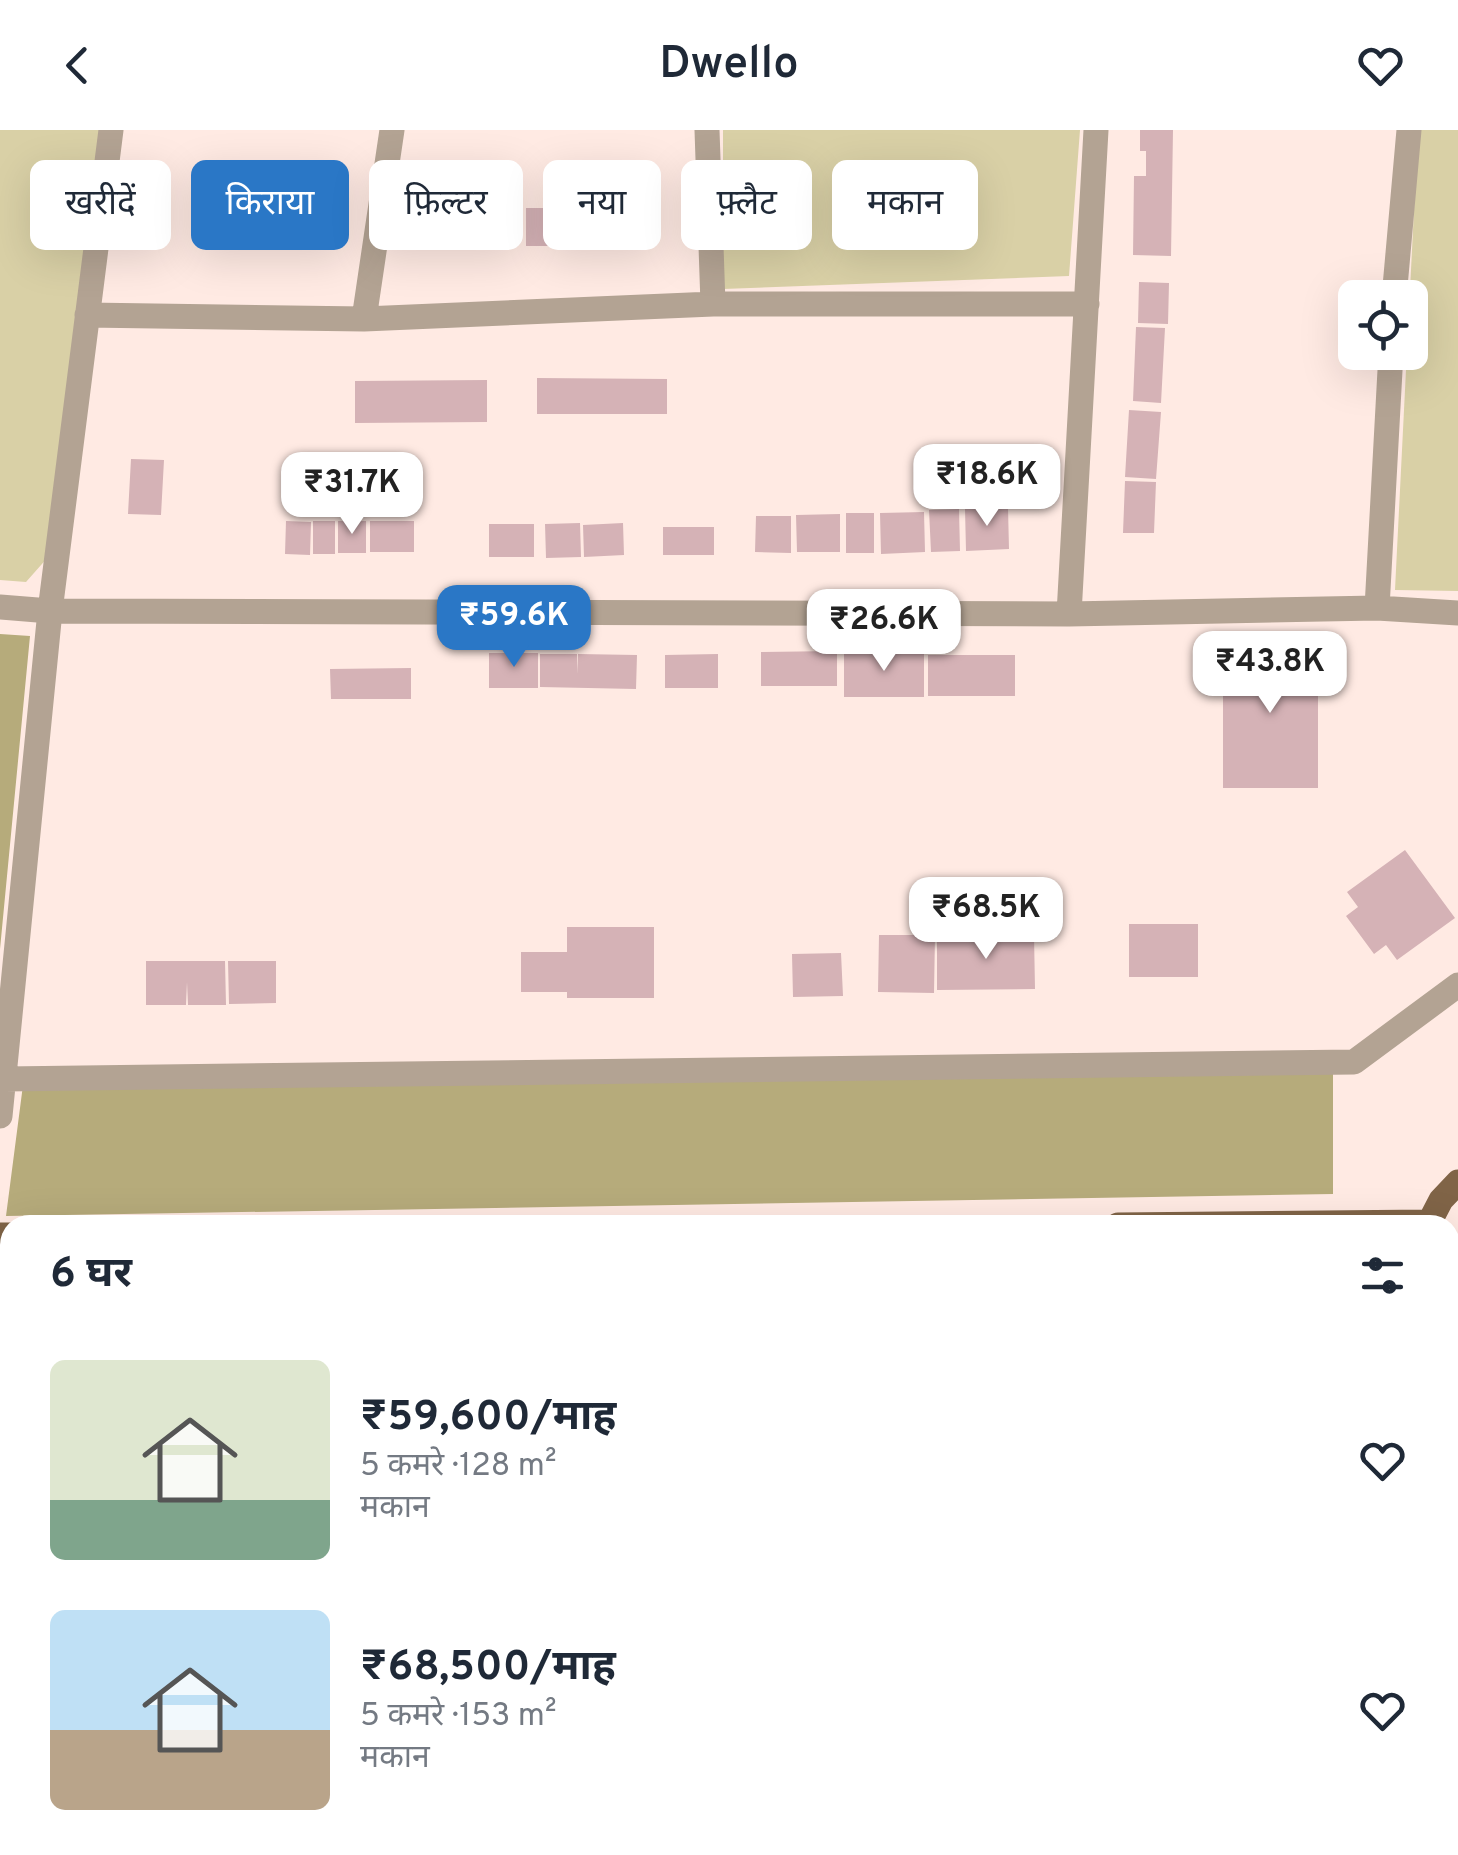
<!DOCTYPE html>
<html lang="hi">
<head>
<meta charset="utf-8">
<style>
	body { margin:0; font-family:Overpass,"Noto Sans Devanagari",sans-serif; background:#f6f6f7; color:#1f2937; height:100vh; display:flex; flex-direction:column; font-size:38px; white-space:nowrap }
	* { box-sizing:border-box; margin:0 }
	p { font-size:32px; color:#747a83 }
	.icon { flex:none; width:55px; height:55px; fill:none; stroke:currentColor; stroke-width:2; stroke-linecap:round; stroke-linejoin:round }
	.map { position:relative; flex:1; overflow:hidden }
	.drawer { position:absolute; left:0px; top:1085px; width:1460px; height:640px; display:flex; flex-direction:column; background:#fff; border-radius:30px 30px 0 0; box-shadow:0 10px 40px #0002 }
	.drawer>* { flex:none }
	.hud { position:absolute; left:30px; top:30px; width:1400px; height:90px; display:flex; gap:20px }
	.tools { position:absolute; left:1338px; top:150px; display:grid; gap:20px }
	.tools a { display:grid; place-items:center; width:90px; height:90px; border-radius:15px; background:#fff; box-shadow:0 10px 40px #0002; font-size:50px }
	.price { position:absolute; translate:-50% -85px; padding:0 22px; border-radius:20px; background:#fff; color:#222; font-size:32px; line-height:65px; filter:drop-shadow(0 2px 5px #0008) }
	.price::after { content:''; position:absolute; left:50%; top:60px; width:30px; height:22px; margin-left:-15px; background:inherit; clip-path:polygon(0 0,100% 0,50% 100%) }
	.price.current { background:#2a77c6; color:#fff }
	ul { padding:0; list-style:none }
	li { display:flex; align-items:center; gap:30px; height:250px; padding:0 50px }
	li span { display:grid; place-items:center; flex:none; width:280px; height:200px; border-radius:15px; color:#555 }
	li>.icon { margin-inline-start:auto }
	span .icon { width:120px; height:120px; fill:#fffc; stroke-width:1 }
	li b { font-size:42px }
	h2 { display:flex; justify-content:space-between; align-items:center; height:120px; padding:0 50px; font-size:42px }
	.chip { padding:0 35px; border-radius:15px; background:#fff; box-shadow:0 10px 40px #0002; font-size:35px; line-height:90px }
	.chip.current { background:#2a77c6; color:#fff }
	header { display:flex; justify-content:space-between; align-items:center; height:130px; padding:0 50px; background:#fff; font-size:45px; font-weight:600 }
	.map>svg:first-child { display:block }
	.green { fill:#d9d0a6 }
	.forest { fill:#b6ab7b }
	.building { fill:#d5b2b6 }
	.lines { fill:none; stroke-linecap:round; stroke-linejoin:round }
	.minor { stroke:#b3a393; stroke-width:25 }
	.major { stroke:#806447; stroke-width:25 }
</style>
</head>
<body>
<header><svg class="icon" aria-label="back" viewBox="0 0 24 24"><path d="M15 5l-7 7 7 7"/></svg>Dwello<svg class="icon" aria-label="heart" viewBox="0 0 24 24"><path d="M12 20l-8-8c-3-5 5-10 8-4 3-6 11-1 8 4z"/></svg></header>
<div class="map">
<svg width="1458" height="1725" viewBox="0 0 1458 1725">
	<rect width="100%" height="100%" fill="#ffeae3"/>
	<!-- green -->
	<path class="green" d="M 0,0 L 103,0 L 49,426 L 26,452 L 0,450 Z
		M 723,0 L 1080,0 L 1069,146 L 723,159 Z
		M 1418,0 L 1458,0 L 1458,461 L 1395,460 Z"/>
	<!-- forest -->
	<path class="forest" d="M 0,504 L 30,506 L 0,819 Z
		M 1333,937 L 1333,1064 L 6,1086 L 23,955 Z"/>
	<!-- building -->
	<path class="building" d="M 1140,0 L 1173,0 L 1171,126 L 1133,125 L 1134,46 L 1146,46 L 1146,21 L 1140,21 Z
		M 526,78 L 656,78 L 656,116 L 526,116 Z
		M 1139,152 L 1169,153 L 1168,194 L 1138,193 Z
		M 1136,197 L 1165,198 L 1161,273 L 1133,271 Z
		M 537,248 L 667,249 L 667,284 L 537,284 Z
		M 487,250 L 487,292 L 355,293 L 355,251 Z
		M 1129,280 L 1161,282 L 1156,349 L 1125,347 Z
		M 131,329 L 164,330 L 161,385 L 128,384 Z
		M 1125,351 L 1156,352 L 1154,403 L 1123,403 Z
		M 1008,378 L 1009,419 L 966,421 L 965,379 Z
		M 959,379 L 960,421 L 931,422 L 929,380 Z
		M 924,382 L 925,422 L 881,424 L 880,383 Z
		M 846,383 L 874,383 L 874,423 L 846,423 Z
		M 840,384 L 840,422 L 797,422 L 796,385 Z
		M 756,386 L 791,386 L 791,423 L 755,422 Z
		M 286,391 L 311,392 L 310,425 L 285,424 Z
		M 313,391 L 335,391 L 335,424 L 313,424 Z
		M 338,391 L 366,391 L 366,423 L 338,423 Z
		M 370,391 L 414,391 L 414,422 L 370,422 Z
		M 580,393 L 581,427 L 546,428 L 545,394 Z
		M 623,393 L 624,425 L 584,427 L 583,395 Z
		M 489,394 L 534,394 L 534,427 L 489,427 Z
		M 663,397 L 714,397 L 714,425 L 663,425 Z
		M 1223,513 L 1318,513 L 1318,658 L 1223,658 Z
		M 844,520 L 924,520 L 924,567 L 844,567 Z
		M 837,521 L 837,556 L 761,556 L 761,522 Z
		M 489,523 L 538,523 L 538,558 L 489,558 Z
		M 540,524 L 577,524 L 578,544 L 578,524 L 637,525 L 636,559 L 540,557 Z
		M 718,524 L 718,558 L 665,558 L 665,525 Z
		M 928,525 L 1015,525 L 1015,566 L 928,566 Z
		M 411,538 L 411,569 L 331,569 L 330,539 Z
		M 1405,720 L 1455,788 L 1397,830 L 1386,815 L 1374,824 L 1346,786 L 1358,777 L 1347,762 Z
		M 1129,794 L 1198,794 L 1198,847 L 1129,847 Z
		M 567,797 L 654,797 L 654,868 L 567,868 L 567,862 L 521,862 L 521,822 L 567,822 Z
		M 879,805 L 935,805 L 934,863 L 878,862 Z
		M 937,805 L 1034,805 L 1035,859 L 937,860 Z
		M 841,823 L 843,866 L 793,867 L 792,824 Z
		M 146,831 L 225,831 L 226,875 L 188,875 L 187,852 L 186,875 L 146,875 Z
		M 228,831 L 276,831 L 276,873 L 229,874 Z
		M 360,1715 L 408,1715 L 408,1725 L 360,1725 Z"/>
	<g class="lines">
		<!-- minor -->
		<path class="minor" d="M 707,0 L 713,174
			M 1394,168 L 1409,0
			M 87,185 L 364,189 L 713,174 L 1087,174
			M 364,189 L 392,0
			M 0,477 L 50,481 L 1069,484 L 1377,478 L 1458,483
			M 1377,478 L 1391,222
			M 1069,484 L 1096,0
			M 5,949 L 1354,932 L 1458,855
			M 0,986 L 50,481 L 111,0"/>
		<!-- major -->
		<path class="major" d="M 1118,1095 L 1429,1092
			M 1428,1095 L 1441,1070 L 1458,1052
			M 0,1105 L 10,1105
			M 0,1159 L 10,1159
			M 1450,1189 L 1458,1196"/>
	</g>
</svg>
<div class="tools">
<a><svg class="icon" aria-label="locate" viewBox="0 0 24 24"><circle cx="12" cy="12" r="6"/><path d="M12 2v4M12 18v4M2 12h4M18 12h4"/></svg></a>
</div>
<b class="price" style="left:987px;top:399px">₹18.6K</b>
<b class="price" style="left:352px;top:407px">₹31.7K</b>
<b class="price current" style="left:514px;top:540px">₹59.6K</b>
<b class="price" style="left:884px;top:544px">₹26.6K</b>
<b class="price" style="left:1270px;top:586px">₹43.8K</b>
<b class="price" style="left:986px;top:832px">₹68.5K</b>
<div class="hud">
<a class="chip">खरीदें</a>
<a class="chip current">किराया</a>
<a class="chip">फ़िल्टर</a>
<a class="chip">नया</a>
<a class="chip">फ़्लैट</a>
<a class="chip">मकान</a>
</div>
<section class="drawer">
<h2>6 घर<svg class="icon" aria-label="filters" viewBox="0 0 24 24"><path d="M4 7h16M4 17h16"/><circle cx="9" cy="7" r="2"/><circle cx="15" cy="17" r="2"/></svg></h2>
<ul>
<li><span style="background:linear-gradient(#dfe7d0 70%,#7fa58c 0)"><svg class="icon" aria-label="home" viewBox="0 0 24 24"><path d="M3 11l9-7 9 7M6 9v11h12V9"/></svg></span><div><b>₹59,600/माह</b><p>5 कमरे · 128 m²</p><p>मकान</p></div><svg class="icon" aria-label="heart" viewBox="0 0 24 24"><path d="M12 20l-8-8c-3-5 5-10 8-4 3-6 11-1 8 4z"/></svg></li>
<li><span style="background:linear-gradient(#bfe0f5 60%,#b9a48a 0)"><svg class="icon" aria-label="home" viewBox="0 0 24 24"><path d="M3 11l9-7 9 7M6 9v11h12V9"/></svg></span><div><b>₹68,500/माह</b><p>5 कमरे · 153 m²</p><p>मकान</p></div><svg class="icon" aria-label="heart" viewBox="0 0 24 24"><path d="M12 20l-8-8c-3-5 5-10 8-4 3-6 11-1 8 4z"/></svg></li>
</ul>
</section>
</div>
</body>
</html>
